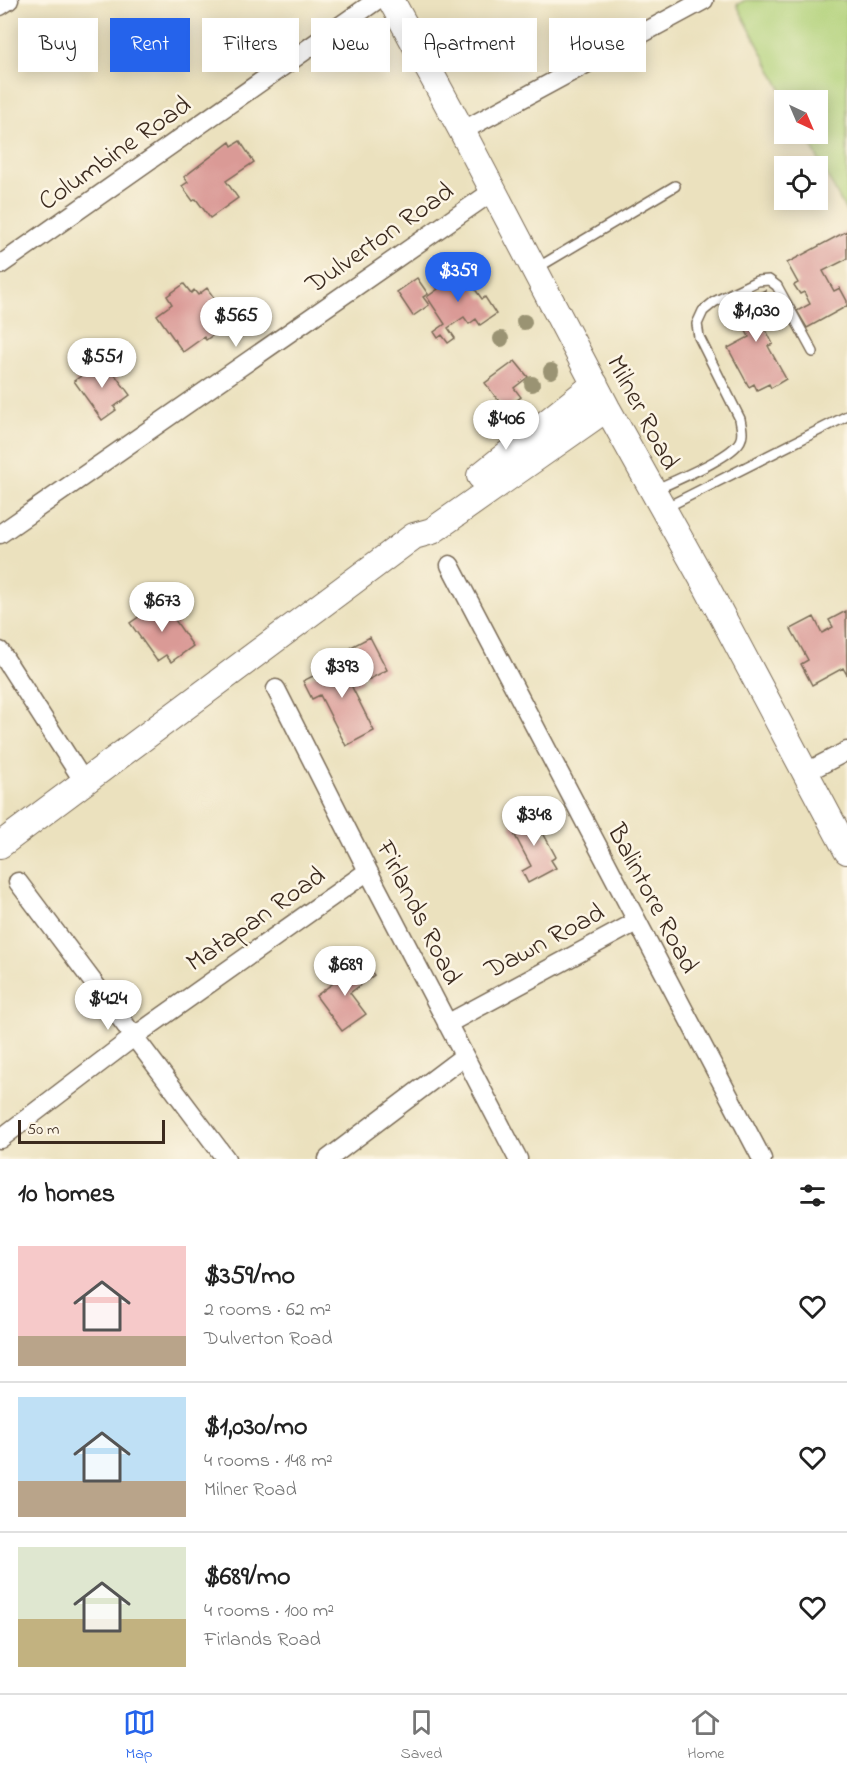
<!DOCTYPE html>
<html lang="en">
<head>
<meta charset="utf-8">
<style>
	body { margin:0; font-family:"Indie Flower",sans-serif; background:#f2f2f2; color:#222; height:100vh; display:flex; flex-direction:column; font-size:22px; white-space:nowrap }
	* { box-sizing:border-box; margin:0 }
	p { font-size:20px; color:#767676 }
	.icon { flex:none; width:33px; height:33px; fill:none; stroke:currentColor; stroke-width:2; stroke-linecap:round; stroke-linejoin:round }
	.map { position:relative; height:1159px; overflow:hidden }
	.panel { display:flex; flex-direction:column; background:#fff; flex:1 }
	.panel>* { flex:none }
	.guide { position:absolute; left:18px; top:18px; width:812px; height:54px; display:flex; gap:12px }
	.needle { width:39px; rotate:136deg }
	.tools { position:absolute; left:774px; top:90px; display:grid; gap:12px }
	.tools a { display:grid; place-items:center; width:54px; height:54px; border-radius:0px; background:#fff; box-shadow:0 3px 15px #0003; font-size:30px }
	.scale { position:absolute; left:18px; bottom:15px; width:147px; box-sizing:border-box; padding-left:6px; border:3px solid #3b2a1e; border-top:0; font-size:16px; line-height:21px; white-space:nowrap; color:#3b2a1e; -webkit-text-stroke:4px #fcf5e5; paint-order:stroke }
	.price { position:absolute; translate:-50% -51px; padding:0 14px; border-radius:21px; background:#fff; color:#222; font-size:20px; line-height:39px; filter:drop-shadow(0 2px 3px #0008) }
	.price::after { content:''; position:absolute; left:50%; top:36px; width:18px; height:14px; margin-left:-9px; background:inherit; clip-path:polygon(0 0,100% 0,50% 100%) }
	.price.active { background:#2563eb; color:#fff }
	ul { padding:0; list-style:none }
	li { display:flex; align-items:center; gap:18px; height:150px; padding:0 18px }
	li+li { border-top:2px solid #e0e0e0 }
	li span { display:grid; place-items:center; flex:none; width:168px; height:120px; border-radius:0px; color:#555 }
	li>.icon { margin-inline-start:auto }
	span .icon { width:72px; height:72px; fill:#fffc; stroke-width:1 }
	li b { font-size:26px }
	h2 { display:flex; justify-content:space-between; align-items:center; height:72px; padding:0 18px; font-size:26px }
	.pill { padding:0 21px; border-radius:0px; background:#fff; box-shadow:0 3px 15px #0003; font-size:21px; line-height:54px }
	.pill.active { background:#2563eb; color:#fff }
	.menu { display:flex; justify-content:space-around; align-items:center; height:84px; border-top:2px solid #e0e0e0; background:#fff; font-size:16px; color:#767676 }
	.menu a { display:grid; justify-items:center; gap:3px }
	.menu .active { color:#2563eb }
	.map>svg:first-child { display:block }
	.green { fill:#b1d179; stroke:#767e4c; stroke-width:1.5 }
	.building { fill:#da9a96 }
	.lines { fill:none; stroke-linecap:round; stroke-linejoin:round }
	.lane-casing { stroke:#796a56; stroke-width:12 }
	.street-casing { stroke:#796a56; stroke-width:21 }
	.secondary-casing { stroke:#796a56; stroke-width:28 }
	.lane { stroke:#fff; stroke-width:9 }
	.street { stroke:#fff; stroke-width:18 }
	.secondary { stroke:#fff; stroke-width:26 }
	.tree { fill:#9a9373 }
	.labels { text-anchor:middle; stroke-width:5; stroke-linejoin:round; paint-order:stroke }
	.street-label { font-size:27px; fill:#3b2a1e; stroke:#fcf5e5 }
</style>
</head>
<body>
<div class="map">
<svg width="847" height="1159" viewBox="0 0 847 1159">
	<rect width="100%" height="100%" fill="#fcf5e5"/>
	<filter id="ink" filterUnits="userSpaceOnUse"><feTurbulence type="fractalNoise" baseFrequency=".0167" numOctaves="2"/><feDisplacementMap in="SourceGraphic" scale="12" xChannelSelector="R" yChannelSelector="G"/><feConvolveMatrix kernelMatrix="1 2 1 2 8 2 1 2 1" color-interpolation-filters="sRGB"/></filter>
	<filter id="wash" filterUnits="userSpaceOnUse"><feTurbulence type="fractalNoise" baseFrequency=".008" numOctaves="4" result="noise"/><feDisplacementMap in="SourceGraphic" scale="24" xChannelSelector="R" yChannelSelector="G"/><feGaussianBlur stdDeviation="1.35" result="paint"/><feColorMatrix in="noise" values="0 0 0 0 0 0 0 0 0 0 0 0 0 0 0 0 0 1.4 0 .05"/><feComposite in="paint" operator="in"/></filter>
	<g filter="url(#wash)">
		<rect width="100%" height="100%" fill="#ebe1be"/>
		<!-- green -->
		<path class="green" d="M 745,0 L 847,0 L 847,213 L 805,134 L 818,134 L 818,100 L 787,100 L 737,5 Z"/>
		<g id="blocks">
			<!-- building -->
			<path class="building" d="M 240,141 L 254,162 L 226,181 L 238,198 L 210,218 L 196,199 L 193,201 L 182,186 L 188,182 L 184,177 L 230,142 L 232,146 Z
				M 847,231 L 847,259 L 823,271 L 834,291 L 840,288 L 847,301 L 847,306 L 807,328 L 797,311 L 810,304 L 804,292 L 800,294 L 794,285 L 798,283 L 787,263 Z
				M 459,267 L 482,299 L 485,297 L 496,314 L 480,325 L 476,319 L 469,324 L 464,317 L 448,328 L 455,338 L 448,343 L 442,335 L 438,338 L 434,332 L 445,324 L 427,297 L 438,289 L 434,284 Z
				M 417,278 L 428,294 L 423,297 L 429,305 L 413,316 L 397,292 Z
				M 184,284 L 191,293 L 194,290 L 198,295 L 207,288 L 227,316 L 213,326 L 217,332 L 206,340 L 204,337 L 183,352 L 157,315 L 172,304 L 167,296 Z
				M 765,290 L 778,316 L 763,324 L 773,344 L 768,346 L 786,379 L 771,388 L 769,384 L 757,390 L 754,384 L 749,387 L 728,348 L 749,337 L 742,323 L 738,325 L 729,309 Z
				M 104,360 L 130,395 L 114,407 L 116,410 L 102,420 L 74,381 Z
				M 515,361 L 528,377 L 514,388 L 521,397 L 505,409 L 485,383 Z
				M 162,601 L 193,646 L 171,662 L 166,655 L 157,661 L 130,623 Z
				M 846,611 L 847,675 L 843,668 L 812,685 L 801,664 L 808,660 L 791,629 L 814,617 L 822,633 L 833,627 L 829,620 Z
				M 370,637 L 387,670 L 368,680 L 351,647 Z
				M 351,657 L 363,681 L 352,687 L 374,731 L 346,746 L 320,695 L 312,699 L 303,681 Z
				M 537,812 L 546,829 L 542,831 L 556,857 L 551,860 L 556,868 L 528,883 L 522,871 L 531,866 L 510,826 Z
				M 363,961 L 374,975 L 350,993 L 366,1014 L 342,1031 L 316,996 Z"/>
		</g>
	</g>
	<g filter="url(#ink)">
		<use href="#blocks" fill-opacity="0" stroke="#796a56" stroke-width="1.5"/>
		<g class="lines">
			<!-- lane casing -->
			<g class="lane-casing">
				<path id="lane" d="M 537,268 L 675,186
					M 655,490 C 673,481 731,458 740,441 C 744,434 741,426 740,419 L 699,337 L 697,324 L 703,311 L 714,302 L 757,281 L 769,280 L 777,286 L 813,352
					M 665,508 L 847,416"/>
			</g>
			<!-- street casing -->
			<g class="street-casing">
				<path id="street" d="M 0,6 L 9,0
					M 462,131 L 704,0
					M 0,265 L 377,0
					M 0,534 L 493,191
					M 450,565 L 762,1159
					M 0,651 L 84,782
					M 276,689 L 368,871 L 518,1159
					M 805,773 L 847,751
					M 18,882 L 226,1159
					M 447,1024 L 636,922
					M 0,1139 L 135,1036 L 368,871
					M 328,1159 L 463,1057"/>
			</g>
			<!-- secondary casing -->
			<g class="secondary-casing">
				<path id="secondary" d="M 391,0 L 462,131 L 607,408 L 704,582 L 847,851
					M 480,476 L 595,384
					M 0,845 L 414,536 L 432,531 L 607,408"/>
			</g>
			<!-- lane -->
			<use href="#lane" class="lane"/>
			<!-- street -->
			<use href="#street" class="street"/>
			<!-- secondary -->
			<use href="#secondary" class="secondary"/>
		</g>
		<!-- trees -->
		<g class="tree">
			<circle cx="524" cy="322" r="8"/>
			<circle cx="501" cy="339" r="8"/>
			<circle cx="551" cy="371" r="8"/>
			<circle cx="532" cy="384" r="8"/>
		</g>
	</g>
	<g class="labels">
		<!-- street labels -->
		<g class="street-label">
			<text transform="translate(114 152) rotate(-35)" y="9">Columbine Road</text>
			<text transform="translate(379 237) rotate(-35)" y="9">Dulverton Road</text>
			<text transform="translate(644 412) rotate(62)" y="9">Milner Road</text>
			<text transform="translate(654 898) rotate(62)" y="9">Balintore Road</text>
			<text transform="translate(420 912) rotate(63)" y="9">Firlands Road</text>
			<text transform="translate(255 918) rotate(-35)" y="9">Matapan Road</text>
			<text transform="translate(544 940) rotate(-28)" y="9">Dawn Road</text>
		</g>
	</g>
</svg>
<div class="tools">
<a><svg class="needle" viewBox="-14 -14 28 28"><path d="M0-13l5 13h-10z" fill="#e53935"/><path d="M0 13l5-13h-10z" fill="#767676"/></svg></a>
<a><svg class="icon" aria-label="locate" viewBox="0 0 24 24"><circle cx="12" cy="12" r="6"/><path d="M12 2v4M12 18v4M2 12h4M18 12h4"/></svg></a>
</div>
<div class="scale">50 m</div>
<b class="price active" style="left:458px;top:303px">$359</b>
<b class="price" style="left:756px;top:343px">$1,030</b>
<b class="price" style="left:236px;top:348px">$565</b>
<b class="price" style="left:102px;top:389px">$551</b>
<b class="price" style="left:506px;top:451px">$406</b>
<b class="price" style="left:162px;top:633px">$673</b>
<b class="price" style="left:342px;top:699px">$393</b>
<b class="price" style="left:534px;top:847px">$348</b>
<b class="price" style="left:345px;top:997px">$689</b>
<b class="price" style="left:108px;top:1031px">$424</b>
<div class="guide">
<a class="pill">Buy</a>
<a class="pill active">Rent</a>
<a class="pill">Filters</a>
<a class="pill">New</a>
<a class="pill">Apartment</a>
<a class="pill">House</a>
</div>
</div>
<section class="panel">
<h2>10 homes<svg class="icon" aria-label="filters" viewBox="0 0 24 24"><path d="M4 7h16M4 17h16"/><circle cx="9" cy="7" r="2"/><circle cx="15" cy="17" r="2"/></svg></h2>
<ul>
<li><span style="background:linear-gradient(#f6c9c9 75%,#b9a48a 0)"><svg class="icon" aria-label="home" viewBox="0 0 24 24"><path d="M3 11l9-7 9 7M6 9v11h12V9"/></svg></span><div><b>$359/mo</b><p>2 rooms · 62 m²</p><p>Dulverton Road</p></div><svg class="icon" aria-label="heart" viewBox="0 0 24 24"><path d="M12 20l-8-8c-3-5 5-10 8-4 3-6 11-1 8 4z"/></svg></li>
<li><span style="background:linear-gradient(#bfe0f5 70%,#b9a48a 0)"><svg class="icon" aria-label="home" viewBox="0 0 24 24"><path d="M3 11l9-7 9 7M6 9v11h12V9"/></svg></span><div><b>$1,030/mo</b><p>4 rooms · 148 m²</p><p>Milner Road</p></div><svg class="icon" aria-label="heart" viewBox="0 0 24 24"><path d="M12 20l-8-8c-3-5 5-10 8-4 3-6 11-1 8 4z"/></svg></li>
<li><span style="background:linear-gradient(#dfe7d0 60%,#c2b280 0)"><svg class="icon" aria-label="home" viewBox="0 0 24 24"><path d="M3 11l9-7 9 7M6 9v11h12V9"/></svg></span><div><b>$689/mo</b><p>4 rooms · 100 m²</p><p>Firlands Road</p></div><svg class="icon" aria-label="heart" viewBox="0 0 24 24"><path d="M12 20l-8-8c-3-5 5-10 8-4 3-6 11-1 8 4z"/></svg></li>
</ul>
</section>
<nav class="menu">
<a class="active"><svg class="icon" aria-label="map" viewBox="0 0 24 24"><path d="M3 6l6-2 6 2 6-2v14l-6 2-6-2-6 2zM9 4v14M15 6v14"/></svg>Map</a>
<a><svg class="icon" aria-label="saved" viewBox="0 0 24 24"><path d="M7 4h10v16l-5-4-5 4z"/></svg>Saved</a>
<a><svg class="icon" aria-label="home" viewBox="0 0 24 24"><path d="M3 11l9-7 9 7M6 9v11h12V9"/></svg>Home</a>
</nav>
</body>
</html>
